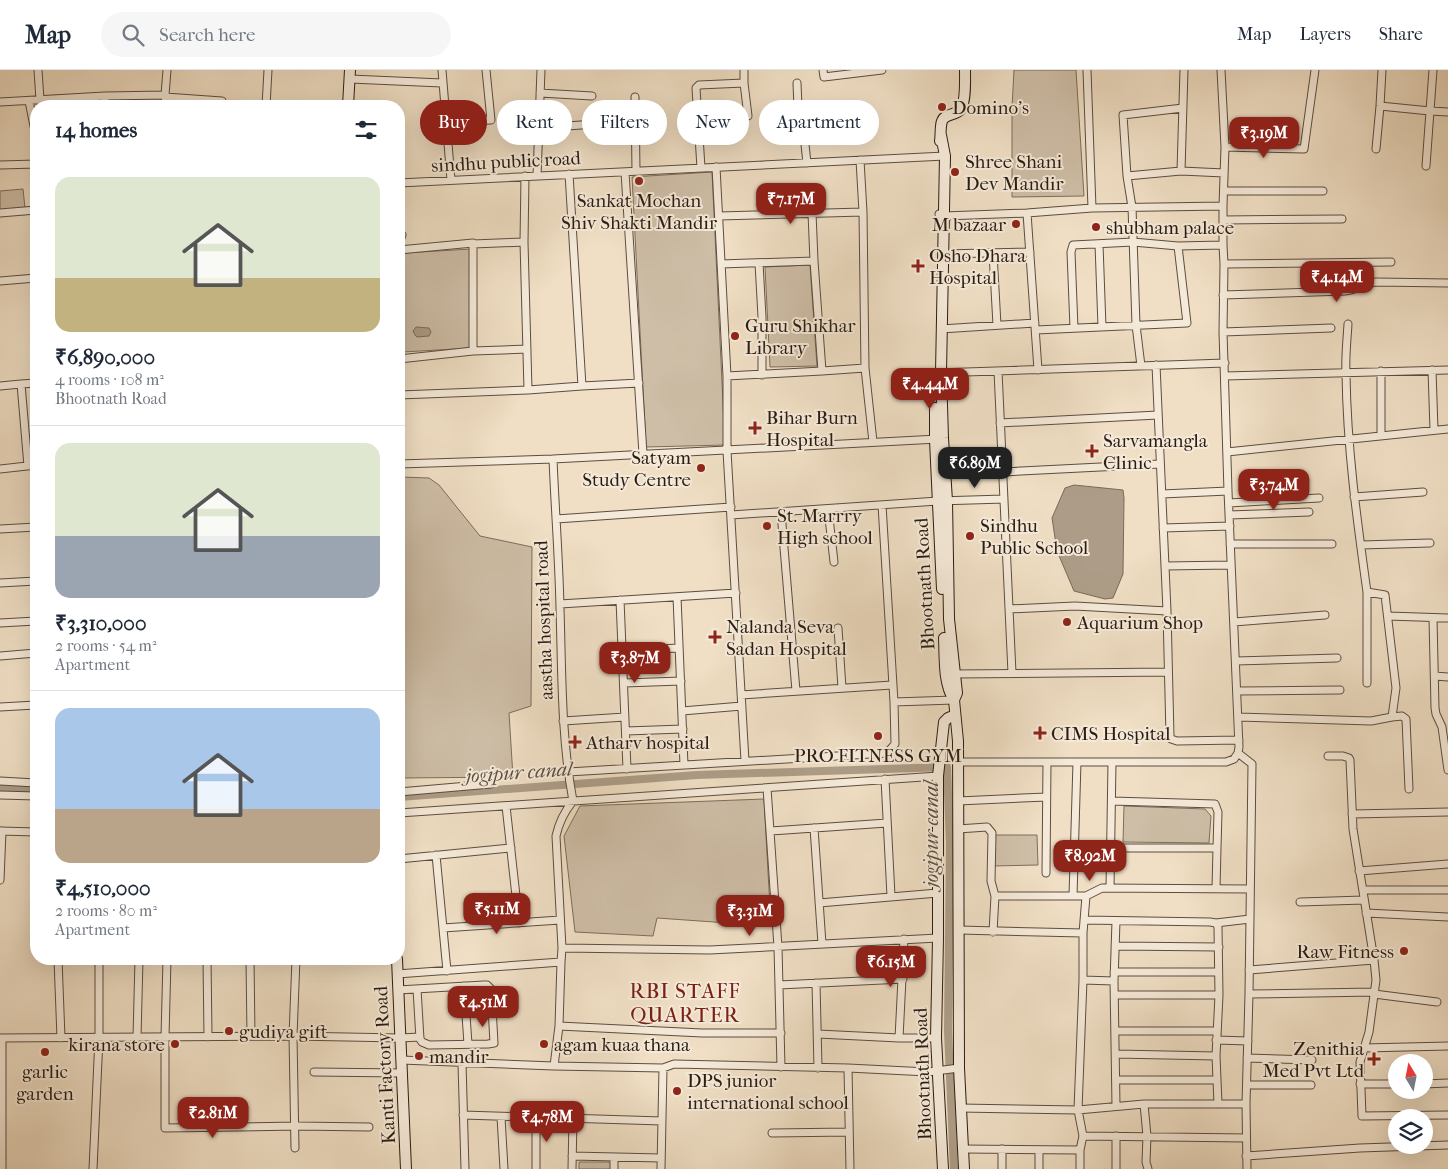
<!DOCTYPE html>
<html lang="en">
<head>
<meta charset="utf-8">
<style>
	body { margin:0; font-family:"IM FELL French Canon",serif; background:#f6f6f7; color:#1f2937; height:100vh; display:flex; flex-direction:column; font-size:19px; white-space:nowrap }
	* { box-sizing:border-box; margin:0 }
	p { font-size:16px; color:#747a83 }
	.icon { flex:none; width:28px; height:28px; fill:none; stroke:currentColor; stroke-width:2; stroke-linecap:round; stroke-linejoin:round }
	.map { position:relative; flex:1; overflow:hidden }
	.drawer { position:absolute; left:30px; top:30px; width:375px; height:865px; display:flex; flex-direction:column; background:#fff; border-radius:20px; box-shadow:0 5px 20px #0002 }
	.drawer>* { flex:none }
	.top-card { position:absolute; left:420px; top:30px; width:475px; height:45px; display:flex; gap:10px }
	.needle { width:32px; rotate:350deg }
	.controls { position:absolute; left:1388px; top:984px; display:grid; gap:10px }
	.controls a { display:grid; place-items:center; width:45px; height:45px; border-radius:50%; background:#fff; box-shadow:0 5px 20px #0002; font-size:25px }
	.price { position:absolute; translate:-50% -42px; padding:0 11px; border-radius:10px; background:#8f2418; color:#fff; font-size:16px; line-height:32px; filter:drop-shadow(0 1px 2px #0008) }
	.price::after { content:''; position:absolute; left:50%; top:30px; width:15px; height:11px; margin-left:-8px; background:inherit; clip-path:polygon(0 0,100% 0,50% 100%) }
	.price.selected { background:#222; color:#fff }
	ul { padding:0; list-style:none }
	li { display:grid; align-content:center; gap:10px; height:265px; padding:0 25px }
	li+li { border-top:1px solid #e0e1e3 }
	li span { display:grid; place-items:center; height:155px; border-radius:15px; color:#555 }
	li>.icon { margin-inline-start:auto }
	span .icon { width:90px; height:90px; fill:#fffc; stroke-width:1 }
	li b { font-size:21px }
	h2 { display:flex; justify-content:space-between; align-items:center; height:60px; padding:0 25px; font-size:21px }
	.pill { padding:0 18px; border-radius:22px; background:#fff; box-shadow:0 5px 20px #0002; font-size:18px; line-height:45px }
	.pill.selected { background:#8f2418; color:#fff }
	header { display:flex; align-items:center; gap:30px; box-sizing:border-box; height:70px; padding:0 25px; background:#fff; border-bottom:1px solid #e0e1e3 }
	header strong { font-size:24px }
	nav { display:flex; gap:28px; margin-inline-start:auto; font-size:18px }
	.search { width:350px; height:45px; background:#f6f6f7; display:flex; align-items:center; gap:12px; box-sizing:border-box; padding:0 18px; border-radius:28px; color:#747a83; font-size:19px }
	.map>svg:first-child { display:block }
	.green { fill:#cebea7; stroke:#7c6d5c }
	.water { fill:#ad9d88; stroke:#796959 }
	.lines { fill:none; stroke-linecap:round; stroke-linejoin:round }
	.canal { stroke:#ad9d88; stroke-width:8 }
	.street-casing { stroke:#5c4d3f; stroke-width:9 }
	.secondary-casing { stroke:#2a1c12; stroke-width:12 }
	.street { stroke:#f5ead9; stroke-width:7 }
	.secondary { stroke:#f5ead9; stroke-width:10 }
	.poi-dot { fill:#8f2418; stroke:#f5ead9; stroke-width:2 }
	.labels { text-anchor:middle; stroke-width:4; stroke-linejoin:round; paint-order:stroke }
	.poi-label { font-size:19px; fill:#2a1c12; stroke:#f5ead9; text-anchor:start }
	.street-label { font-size:19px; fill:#2a1c12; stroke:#f5ead9 }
	.water-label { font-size:20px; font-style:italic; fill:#5e5041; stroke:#f5ead9 }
	.quarter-label { font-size:21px; letter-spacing:1px; fill:#7a1f14; stroke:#f5ead9 }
</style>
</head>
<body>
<header>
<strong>Map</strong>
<div class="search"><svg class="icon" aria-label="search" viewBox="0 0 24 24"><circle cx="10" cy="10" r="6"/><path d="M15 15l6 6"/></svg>Search here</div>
<nav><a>Map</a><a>Layers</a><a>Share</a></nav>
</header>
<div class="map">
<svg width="1448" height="1099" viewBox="0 0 1448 1099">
	<rect width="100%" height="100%" fill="#f0dfc5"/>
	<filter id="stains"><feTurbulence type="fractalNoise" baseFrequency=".004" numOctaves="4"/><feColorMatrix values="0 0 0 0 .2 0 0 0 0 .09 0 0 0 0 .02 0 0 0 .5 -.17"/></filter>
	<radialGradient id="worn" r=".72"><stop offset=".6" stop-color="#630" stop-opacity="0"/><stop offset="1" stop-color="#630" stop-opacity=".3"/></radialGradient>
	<!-- green -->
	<path class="green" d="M 1014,0 L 1076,0 L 1084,126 L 1012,127 L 1012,38 Z
		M 712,102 L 725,375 L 646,377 L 632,107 Z
		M 23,119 L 25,138 L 0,140 L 0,121 Z
		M 472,179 L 472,278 L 403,282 L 403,183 Z
		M 810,195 L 817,296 L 770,297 L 765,197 Z
		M 400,407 L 429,408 L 439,415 L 480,466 L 532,477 L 531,636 L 509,643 L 513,707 L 399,708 L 399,408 Z
		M 764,729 L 771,856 L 657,848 L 653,866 L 575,862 L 564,766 L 580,736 Z
		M 1124,736 L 1205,739 L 1211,746 L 1209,773 L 1123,772 Z
		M 995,765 L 1037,765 L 1038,795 L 993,796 Z
		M 579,1092 L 612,1092 L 612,1099 L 579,1099 Z"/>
	<!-- water -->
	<path class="water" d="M 416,257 L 429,258 L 431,262 L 429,266 L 417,267 L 415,265 L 413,261 Z
		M 1074,415 L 1123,420 L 1124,428 L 1123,504 L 1113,528 L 1105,529 L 1074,521 L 1057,481 L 1052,448 L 1065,418 Z"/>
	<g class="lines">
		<!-- canal -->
		<path class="canal" d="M 0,719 L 36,720
			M 399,727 L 697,705 L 947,697 L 950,774 L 948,961 L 954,1099"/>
		<!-- street casing -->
		<g class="street-casing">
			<path id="street" d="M 38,0 L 40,30
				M 442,0 L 451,110
				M 744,0 L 744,13 L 748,46
				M 823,0 L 824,7 L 882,0
				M 1087,0 L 1092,138
				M 350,9 L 442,13
				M 797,13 L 798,38 L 802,47 L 807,93
				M 540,23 L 592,26
				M 165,25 L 166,36
				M 105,26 L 105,36
				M 165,27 L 222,31
				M 635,27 L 636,101
				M 29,31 L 36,66
				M 0,32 L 105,26 L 165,25 L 167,0
				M 266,36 L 268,0
				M 1380,36 L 1430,41 L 1433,0
				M 446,52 L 491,50 L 486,0
				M 539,58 L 595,54
				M 1225,77 L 1304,79 L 1315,0
				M 1376,79 L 1380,36 L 1382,0
				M 860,90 L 863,142 L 865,298 L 873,372
				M 0,95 L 36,94
				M 1426,96 L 1430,41 L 1448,42
				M 716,97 L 727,306 L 727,381 L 745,691
				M 701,98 L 696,18 L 699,15 L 744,13
				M 1181,101 L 1224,103
				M 625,102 L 643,384
				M 525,106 L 524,172 L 528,320 L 582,316 L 569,104
				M 537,106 L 541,0
				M 1127,106 L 1123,45 L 1183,38
				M 399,113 L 945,86
				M 1224,121 L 1323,121
				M 0,143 L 36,140
				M 812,143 L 814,191
				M 1027,143 L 1038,300
				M 939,144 L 944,146 L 1027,143 L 1092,138 L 1223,136 L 1225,77 L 1221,0
				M 719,146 L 863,142
				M 1223,150 L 1342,149
				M 399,163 L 402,165 L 399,173
				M 473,174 L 524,172
				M 1099,174 L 1102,257
				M 1223,175 L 1223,136
				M 399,180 L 473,173 L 473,281 L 527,279
				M 993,183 L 997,255
				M 944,184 L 1030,182
				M 759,193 L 762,247 L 762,305
				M 721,194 L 814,191 L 822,301 L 727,306
				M 1224,194 L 1391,192
				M 0,211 L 36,208
				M 1223,225 L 1345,221 C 1357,220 1365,213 1376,212 L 1448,213
				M 1074,258 L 1071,182 L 1073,175 L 1133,172 L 1178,176
				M 941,259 L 1035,253
				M 1223,262 L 1331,258
				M 399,289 L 473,281
				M 1156,295 L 1167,541 L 1170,666 L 1171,669 L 1177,671 L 1239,670
				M 1141,296 L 1136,255 L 1132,137 L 1127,106 L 1181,101 L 1184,0
				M 1432,300 L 1434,360
				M 822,301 L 865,298
				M 998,301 L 1012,603
				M 936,303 L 1225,293
				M 1225,306 L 1448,300
				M 21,314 L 36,313
				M 0,316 L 21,314 L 28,396
				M 582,316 L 639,313
				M 399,325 L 528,320
				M 1000,353 L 1158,345
				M 1381,366 L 1381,301
				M 1227,382 L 1448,359
				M 399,394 L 553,389 L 938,369
				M 0,399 L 36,395
				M 1003,402 L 1160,394
				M 1162,424 L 1228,421
				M 1354,427 L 1423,422
				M 1229,433 L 1319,428
				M 828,439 L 834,492
				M 781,442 L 796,621
				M 731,445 L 938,431 L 1004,429
				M 1229,445 L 1309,442
				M 556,449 L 731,437
				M 1163,458 L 1230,456
				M 0,459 L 36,457
				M 1230,474 L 1332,474
				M 1361,475 L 1430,473
				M 1165,496 L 1231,495
				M 0,513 L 36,511
				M 677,527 L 684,695
				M 620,530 L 627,699
				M 560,534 L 736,523
				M 1009,539 L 1075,536 L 1167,541
				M 1388,546 L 1448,548
				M 1433,548 L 1435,638 L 1436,644 L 1442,657 L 1448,700
				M 1234,552 L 1325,545
				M 0,553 L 36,551
				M 838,558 L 842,618
				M 622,581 L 679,578
				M 0,586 L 36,583
				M 1236,591 L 1337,588
				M 951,604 L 1168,602
				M 1435,606 L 1448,607
				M 624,613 L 681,611
				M 1367,613 L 1367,522
				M 1237,621 L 1340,620
				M 741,625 L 892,615
				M 894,632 L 954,630
				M 0,637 L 36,635
				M 682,641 L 742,636
				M 1238,647 L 1371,651 L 1392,647 L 1396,618 L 1385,525 L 1367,522 C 1357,450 1347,378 1346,304 C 1345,288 1347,271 1348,254
				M 1392,647 L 1402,646 L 1406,649 L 1409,719
				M 563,651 L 625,647
				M 626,661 L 683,659
				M 1238,683 L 1252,694 L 1249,924 L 1246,1034 L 1247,1099
				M 1328,686 L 1343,686 L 1349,688 L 1350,690 L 1353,759 L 1374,890
				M 958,692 L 1226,692 L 1234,689 L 1238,683 L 1239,677 L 1228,421 L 1223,262 L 1224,194 L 1223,175 L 1178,176 L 1187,253 L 1036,260
				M 568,702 L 887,683 L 895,674 L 894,632 L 882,435
				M 885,709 L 891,826
				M 0,711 L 36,713
				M 767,718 L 778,877 L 781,997
				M 399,722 L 491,714
				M 0,725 L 36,726
				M 958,731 L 1046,727
				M 506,736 L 519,853
				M 399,743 L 938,706
				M 1352,744 L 1448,742
				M 814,758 L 822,874
				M 958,759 L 987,757 L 992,763 L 991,811 L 995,826 L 993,862
				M 0,761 L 36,762
				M 771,761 L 887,753
				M 1111,778 L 1217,778 L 1218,742 L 1215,734 L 1112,731
				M 436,785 L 447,901
				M 399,789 L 511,778
				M 1359,801 L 1448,794
				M 1046,803 L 1047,692
				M 0,810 L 2,761
				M 1110,818 L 1112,692
				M 1216,819 L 1217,778
				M 1363,820 L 1448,820
				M 995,826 L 1086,826
				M 1073,826 L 1077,692
				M 1300,832 L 1364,830
				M 819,833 L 938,823
				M 1366,843 L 1448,847
				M 1084,850 L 1210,852 L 1216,853 L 1218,857 L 1219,925 L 1216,986 L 1218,1034 L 1144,1034 L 1147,1066 L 1146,1092 L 1148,1099
				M 1116,851 L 1114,911 L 1116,1036
				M 1216,853 L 1250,849
				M 443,858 L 560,850
				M 959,860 L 1083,863 L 1086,826 L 1102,818 L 1250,819
				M 1115,876 L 1219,877
				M 562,878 L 710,880 L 938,868
				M 58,889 L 61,968
				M 167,889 L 165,967 L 165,1058 L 298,1056 L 369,1057
				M 207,889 L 208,967
				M 250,889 L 251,966
				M 1249,900 L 1374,890 L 1376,910 L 1369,962 L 1360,992 L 1362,1046 L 1448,1045
				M 1114,902 L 1218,902
				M 397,904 L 561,892 L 562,878 L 556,766 C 559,752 564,742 573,731 C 561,667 562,602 560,538 C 559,488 555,439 553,389
				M 1083,910 L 1114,911
				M 816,913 L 818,998
				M 779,915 L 903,909
				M 464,916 L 468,974
				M 398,920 L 484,915 L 487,915 L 491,919 L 494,973 L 488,974 L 429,975 L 422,972 L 420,969 L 417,919
				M 1249,924 L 1374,922
				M 1374,924 L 1437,932
				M 1115,925 L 1219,925
				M 559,956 L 702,963 L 781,963
				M 1116,961 L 1217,961
				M 818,964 L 899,968 L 936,968
				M 0,968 L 293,966 L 400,968 L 420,967
				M 2,968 L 2,1099
				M 137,968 L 139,889
				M 899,968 L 904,869
				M 1216,970 L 1248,971
				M 1364,978 L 1448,976
				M 1116,984 L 1216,986
				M 1247,988 L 1312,990
				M 401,990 L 554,996 L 663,998 L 674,994 L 848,998 L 928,1002 L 959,998
				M 462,993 L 465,1099
				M 554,996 L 559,956 L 561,892
				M 848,998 L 850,1099
				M 314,1002 L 402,1003
				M 1116,1010 L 1217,1010
				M 1360,1014 L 1396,1014
				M 1424,1014 L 1448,1013
				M 1247,1015 L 1311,1015
				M 1218,1034 L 1246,1034
				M 960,1038 L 1078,1040 L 1083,910 L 1083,863
				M 463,1045 L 662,1051
				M 501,1047 L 504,1099
				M 536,1048 L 536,1099
				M 772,1063 L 849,1062
				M 1083,1066 L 1246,1068
				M 1116,1066 L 1116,1099
				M 295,1078 L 293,966 L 296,889
				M 963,1079 L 1080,1080
				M 572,1086 L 661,1088
				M 1246,1086 L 1360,1078 L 1448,1075
				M 614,1087 L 614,1099
				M 93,1099 L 99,968 L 99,889
				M 572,1099 L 573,1048
				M 661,1099 L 663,998
				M 1002,1099 L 1002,1079
				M 1039,1099 L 1039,1080
				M 1080,1099 L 1080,1080 L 1083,1066 L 1078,1040 L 1144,1034"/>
		</g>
		<!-- secondary casing -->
		<g class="secondary-casing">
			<path id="secondary" d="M 348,36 L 350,0
				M 941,65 L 945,86 L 941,303 L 943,368 L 947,431 L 949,549 L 957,623 L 954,630 L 958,671 L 959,998 L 964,1099
				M 940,71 C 941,65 940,57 942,51 C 945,43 956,46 961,39 C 966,31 965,10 965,0
				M 935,338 L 935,370 L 942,519
				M 944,568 C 945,588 943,613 954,630
				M 397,889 L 406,1099
				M 943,1099 L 936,968 L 938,868 L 938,706 L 944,652 L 948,648 L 955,645"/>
		</g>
		<!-- street -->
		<use href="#street" class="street"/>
		<!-- secondary -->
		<use href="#secondary" class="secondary"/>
	</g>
	<!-- markers -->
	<g class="poi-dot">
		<circle cx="942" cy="37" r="5"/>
		<circle cx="955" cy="102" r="5"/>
		<circle cx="639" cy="111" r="5"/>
		<circle cx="1016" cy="154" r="5"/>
		<circle cx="1096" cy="157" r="5"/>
		<path d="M915.5 188.5h5v5h5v5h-5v5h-5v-5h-5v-5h5z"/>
		<circle cx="735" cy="266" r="5"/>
		<path d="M752.5 350.5h5v5h5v5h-5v5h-5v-5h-5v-5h5z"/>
		<path d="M1089.5 373.5h5v5h5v5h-5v5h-5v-5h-5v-5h5z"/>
		<circle cx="701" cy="398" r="5"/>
		<circle cx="767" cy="456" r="5"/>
		<circle cx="970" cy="466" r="5"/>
		<circle cx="1067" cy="552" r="5"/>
		<path d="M712.5 559.5h5v5h5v5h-5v5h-5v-5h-5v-5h5z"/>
		<path d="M1037.5 655.5h5v5h5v5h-5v5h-5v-5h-5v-5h5z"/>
		<circle cx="878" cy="666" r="5"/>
		<path d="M572.5 664.5h5v5h5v5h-5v5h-5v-5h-5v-5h5z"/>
		<circle cx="1404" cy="881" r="5"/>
		<circle cx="229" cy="961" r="5"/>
		<circle cx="175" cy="974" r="5"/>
		<circle cx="544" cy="974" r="5"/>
		<circle cx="45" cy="982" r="5"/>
		<circle cx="419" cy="986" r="5"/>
		<path d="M1371.5 981.5h5v5h5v5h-5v5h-5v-5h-5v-5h5z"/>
		<circle cx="677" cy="1021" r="5"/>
	</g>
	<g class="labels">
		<!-- poi labels -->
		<g class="poi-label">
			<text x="952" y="44">Domino's</text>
			<text x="965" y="98">Shree Shani<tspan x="965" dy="22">Dev Mandir</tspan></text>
			<text x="639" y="137" text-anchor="middle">Sankat Mochan<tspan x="639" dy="22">Shiv Shakti Mandir</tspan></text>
			<text x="1006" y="161" text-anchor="end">M bazaar</text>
			<text x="1106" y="164">shubham palace</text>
			<text x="929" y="192">Osho Dhara<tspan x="929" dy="22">Hospital</tspan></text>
			<text x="745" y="262">Guru Shikhar<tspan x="745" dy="22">Library</tspan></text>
			<text x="766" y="354">Bihar Burn<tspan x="766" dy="22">Hospital</tspan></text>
			<text x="1103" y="377">Sarvamangla<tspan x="1103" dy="22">Clinic</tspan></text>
			<text x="691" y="394" text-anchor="end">Satyam<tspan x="691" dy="22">Study Centre</tspan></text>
			<text x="777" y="452">St. Marrry<tspan x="777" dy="22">High school</tspan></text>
			<text x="980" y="462">Sindhu<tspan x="980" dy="22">Public School</tspan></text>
			<text x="1077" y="559">Aquarium Shop</text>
			<text x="726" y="563">Nalanda Seva<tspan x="726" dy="22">Sadan Hospital</tspan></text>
			<text x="1051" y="670">CIMS Hospital</text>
			<text x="586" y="679">Atharv hospital</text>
			<text x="878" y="692" text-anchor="middle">PRO FITNESS GYM</text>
			<text x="1394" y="888" text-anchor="end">Raw Fitness</text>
			<text x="239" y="968">gudiya gift</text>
			<text x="165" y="981" text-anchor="end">kirana store</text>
			<text x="554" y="981">agam kuaa thana</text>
			<text x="1364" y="985" text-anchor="end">Zenithia<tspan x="1364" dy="22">Med Pvt Ltd</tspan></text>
			<text x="429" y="993">mandir</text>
			<text x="45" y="1008" text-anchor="middle">garlic<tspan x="45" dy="22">garden</tspan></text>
			<text x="687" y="1017">DPS junior<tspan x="687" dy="22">international school</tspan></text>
		</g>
		<!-- street labels -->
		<g class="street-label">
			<text transform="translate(506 91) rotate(-3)" y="7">sindhu public road</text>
			<text transform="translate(924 514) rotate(-93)" y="7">Bhootnath Road</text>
			<text transform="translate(543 550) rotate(-92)" y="7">aastha hospital road</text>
			<text transform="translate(384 995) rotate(-93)" y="7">Kanti Factory Road</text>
			<text transform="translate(922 1004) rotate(-92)" y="7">Bhootnath Road</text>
		</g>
		<!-- water labels -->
		<g class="water-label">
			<text transform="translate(519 702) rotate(-4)" y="7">jogipur canal</text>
			<text transform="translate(931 764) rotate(-90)" y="7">jogipur canal</text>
		</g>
		<!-- quarter labels -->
		<g class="quarter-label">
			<text x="685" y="928">RBI STAFF<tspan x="685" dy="24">QUARTER</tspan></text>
		</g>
	</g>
	<rect width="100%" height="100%" filter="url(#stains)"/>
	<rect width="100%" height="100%" fill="url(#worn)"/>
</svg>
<div class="controls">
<a><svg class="needle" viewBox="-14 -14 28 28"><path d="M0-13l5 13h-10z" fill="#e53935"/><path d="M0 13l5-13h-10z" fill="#747a83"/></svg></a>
<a><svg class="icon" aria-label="layers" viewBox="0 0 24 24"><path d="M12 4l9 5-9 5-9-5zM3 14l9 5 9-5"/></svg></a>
</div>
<b class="price" style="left:1264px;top:89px">₹3.19M</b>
<b class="price" style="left:791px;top:155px">₹7.17M</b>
<b class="price" style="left:1337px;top:233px">₹4.14M</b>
<b class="price" style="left:930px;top:340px">₹4.44M</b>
<b class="price selected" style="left:975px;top:419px">₹6.89M</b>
<b class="price" style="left:1274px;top:441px">₹3.74M</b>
<b class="price" style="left:635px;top:614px">₹3.87M</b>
<b class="price" style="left:1090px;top:812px">₹8.92M</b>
<b class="price" style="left:497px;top:865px">₹5.11M</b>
<b class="price" style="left:750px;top:867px">₹3.31M</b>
<b class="price" style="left:891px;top:918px">₹6.15M</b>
<b class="price" style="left:483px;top:958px">₹4.51M</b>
<b class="price" style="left:213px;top:1069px">₹2.81M</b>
<b class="price" style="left:547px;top:1073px">₹4.78M</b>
<div class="top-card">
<a class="pill selected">Buy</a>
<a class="pill">Rent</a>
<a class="pill">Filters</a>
<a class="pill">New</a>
<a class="pill">Apartment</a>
</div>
<section class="drawer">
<h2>14 homes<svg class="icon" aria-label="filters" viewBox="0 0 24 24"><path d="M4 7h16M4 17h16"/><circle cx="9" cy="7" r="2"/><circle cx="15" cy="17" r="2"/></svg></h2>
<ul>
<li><span style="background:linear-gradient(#dfe7d0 65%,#c2b280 0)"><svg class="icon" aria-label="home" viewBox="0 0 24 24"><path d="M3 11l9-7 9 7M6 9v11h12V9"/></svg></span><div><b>₹6,890,000</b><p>4 rooms · 108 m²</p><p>Bhootnath Road</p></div></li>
<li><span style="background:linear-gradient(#dfe7d0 60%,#9aa5b1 0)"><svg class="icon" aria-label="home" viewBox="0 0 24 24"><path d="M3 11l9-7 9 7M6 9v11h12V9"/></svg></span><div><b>₹3,310,000</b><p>2 rooms · 54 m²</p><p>Apartment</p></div></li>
<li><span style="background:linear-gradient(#a9c7e8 65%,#b9a48a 0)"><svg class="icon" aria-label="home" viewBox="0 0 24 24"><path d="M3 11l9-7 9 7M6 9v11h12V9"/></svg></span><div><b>₹4,510,000</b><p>2 rooms · 80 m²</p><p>Apartment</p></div></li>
</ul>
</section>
</div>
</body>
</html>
